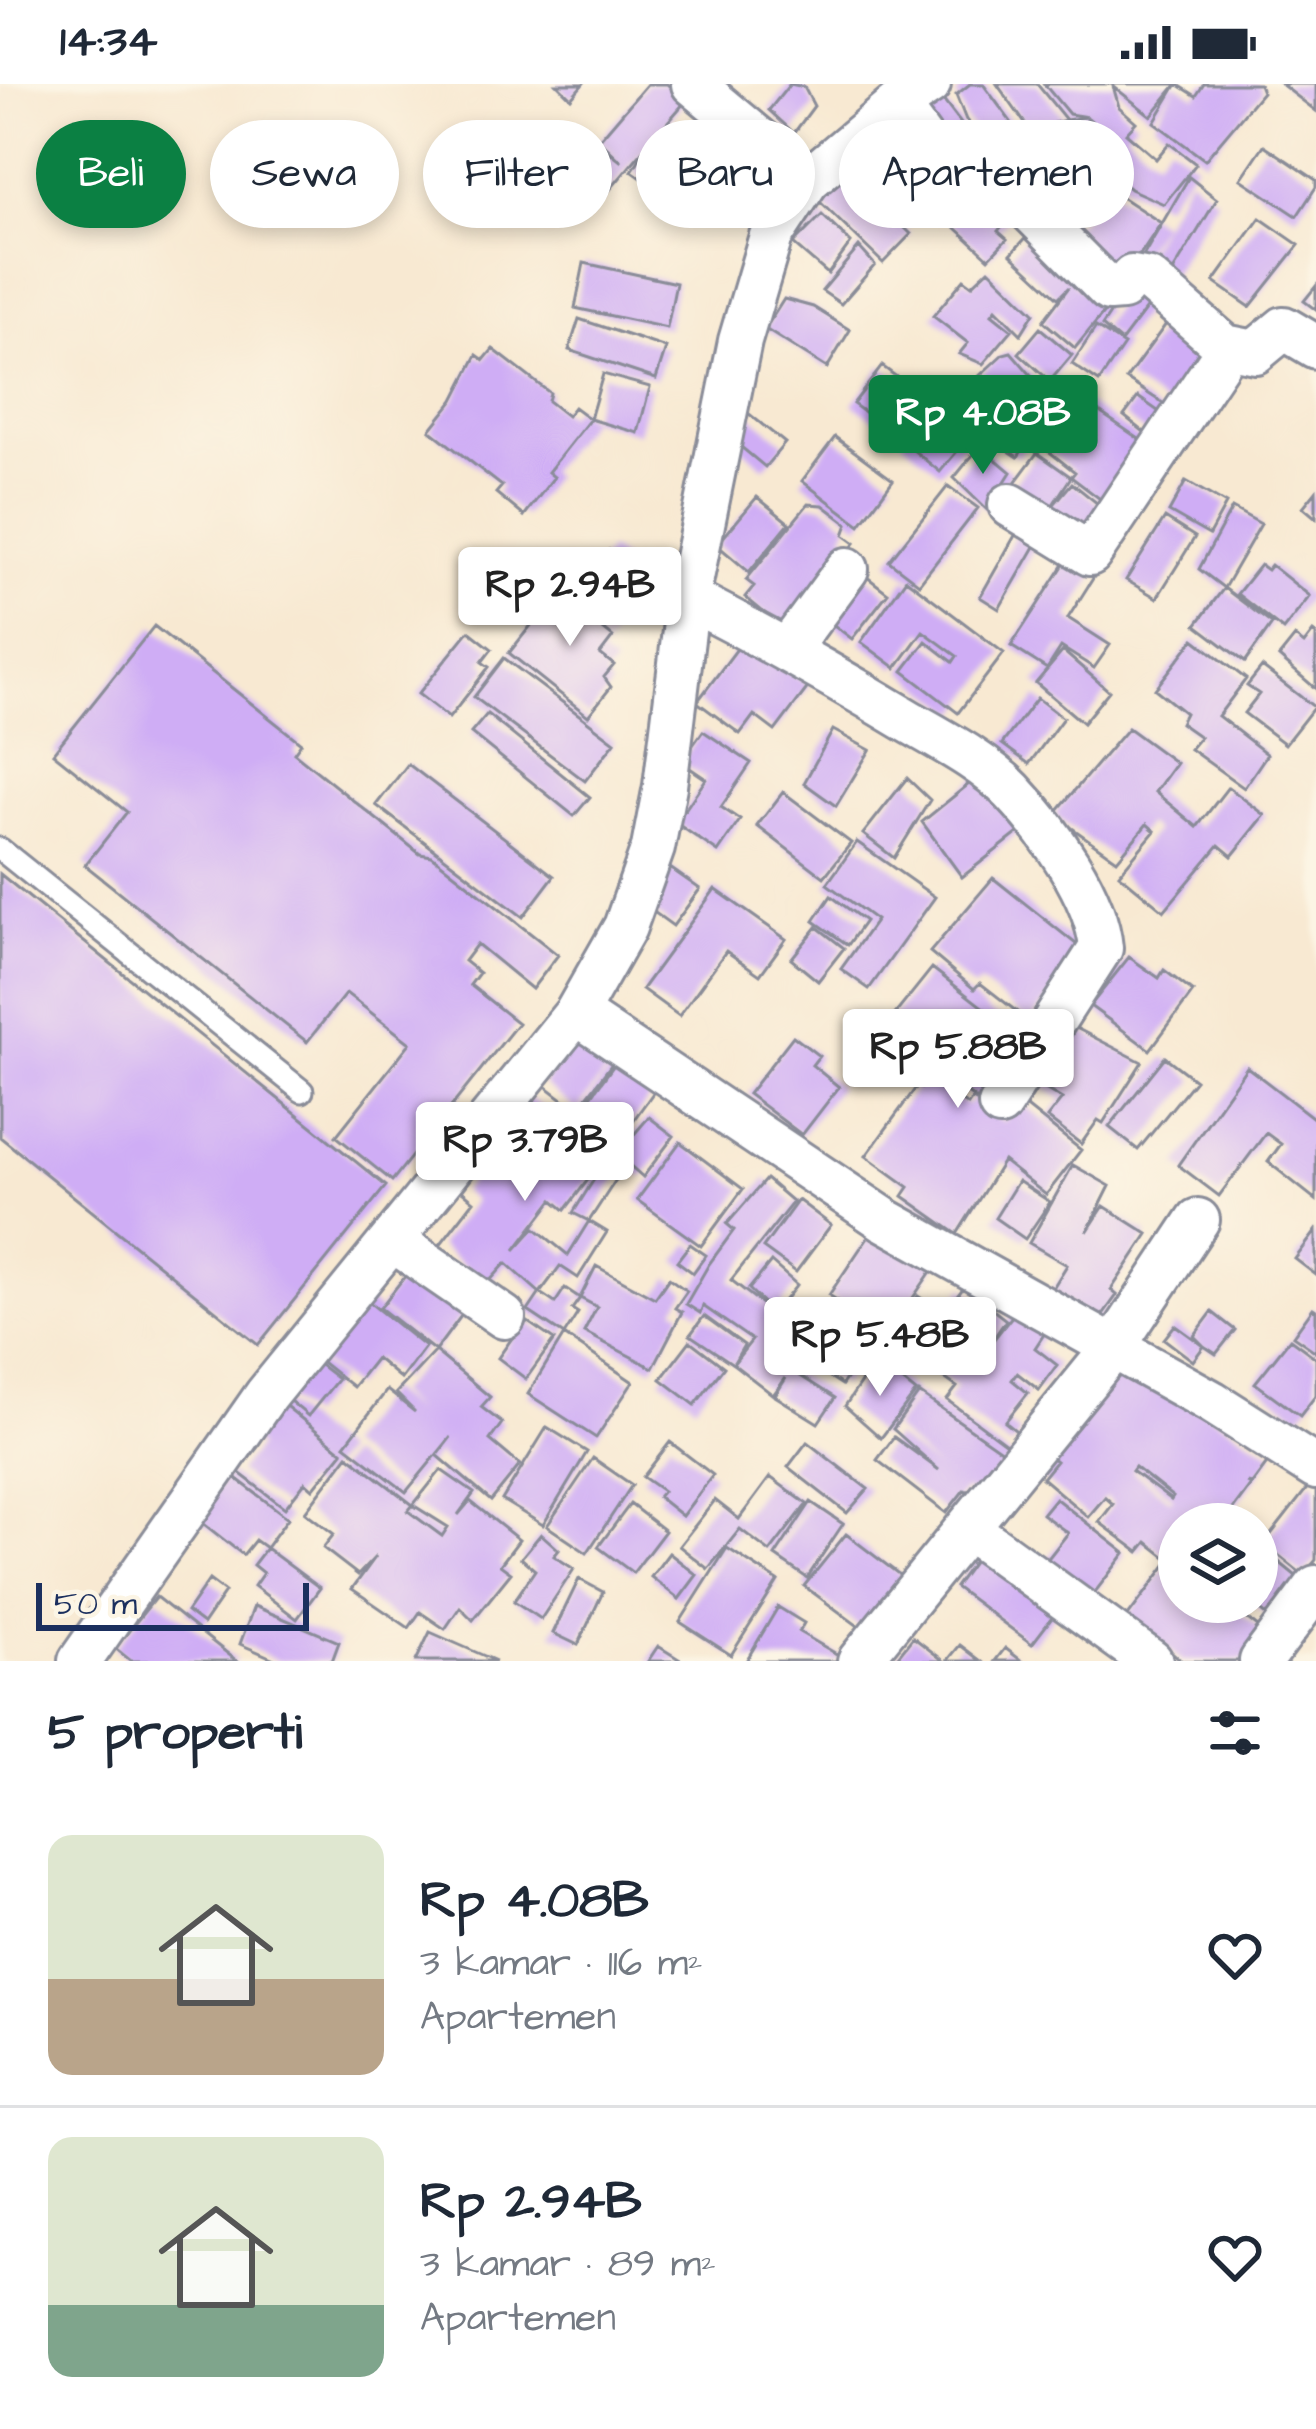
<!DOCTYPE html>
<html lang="id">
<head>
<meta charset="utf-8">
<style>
	body { margin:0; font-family:"Architects Daughter",sans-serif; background:#f6f6f7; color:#1f2937; height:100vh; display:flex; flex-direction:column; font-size:45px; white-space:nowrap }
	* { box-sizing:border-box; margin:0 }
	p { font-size:39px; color:#747a83 }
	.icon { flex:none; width:66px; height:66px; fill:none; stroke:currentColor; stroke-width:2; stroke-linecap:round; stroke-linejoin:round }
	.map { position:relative; height:1577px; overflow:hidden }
	.side { display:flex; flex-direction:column; background:#fff; flex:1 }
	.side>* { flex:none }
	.banner { position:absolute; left:36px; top:36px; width:1245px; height:108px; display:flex; gap:24px }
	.controls { position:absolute; left:1158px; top:1419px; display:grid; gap:24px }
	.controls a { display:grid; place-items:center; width:120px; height:120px; border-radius:50%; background:#fff; box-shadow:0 6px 18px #0003; font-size:60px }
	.scale { position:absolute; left:36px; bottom:30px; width:273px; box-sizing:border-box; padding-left:12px; border:6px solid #1b2f5e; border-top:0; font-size:33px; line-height:42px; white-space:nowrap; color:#1b2f5e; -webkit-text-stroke:9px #fcf5e5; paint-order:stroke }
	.price { position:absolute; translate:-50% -102px; padding:0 27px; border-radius:12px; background:#fff; color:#222; font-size:39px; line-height:78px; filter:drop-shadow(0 3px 6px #0008) }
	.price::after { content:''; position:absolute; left:50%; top:72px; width:36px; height:27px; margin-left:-18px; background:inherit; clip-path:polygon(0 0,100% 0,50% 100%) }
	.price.current { background:#0b8043; color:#fff }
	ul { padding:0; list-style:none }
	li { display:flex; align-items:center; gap:36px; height:300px; padding:0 48px }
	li+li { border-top:3px solid #e0e1e3 }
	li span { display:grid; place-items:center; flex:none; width:336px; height:240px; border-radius:24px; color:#555 }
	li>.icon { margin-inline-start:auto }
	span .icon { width:144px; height:144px; fill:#fffc; stroke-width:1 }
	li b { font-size:51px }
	h2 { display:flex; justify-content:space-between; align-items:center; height:144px; padding:0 48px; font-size:51px }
	.tag { padding:0 42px; border-radius:54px; background:#fff; box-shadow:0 6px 18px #0003; font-size:42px; line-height:108px }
	.tag.current { background:#0b8043; color:#fff }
	.status { display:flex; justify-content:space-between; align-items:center; height:84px; padding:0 60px; background:#fff; direction:ltr }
	.status svg { height:33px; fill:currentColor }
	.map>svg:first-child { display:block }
	.building { fill:#cfadf5; fill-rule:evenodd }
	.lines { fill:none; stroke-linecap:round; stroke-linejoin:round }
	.service-casing { stroke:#8a8c98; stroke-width:27 }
	.minor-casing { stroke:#8a8c98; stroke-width:48 }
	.service { stroke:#fff; stroke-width:21 }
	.minor { stroke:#fff; stroke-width:42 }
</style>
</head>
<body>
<div class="status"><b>14:34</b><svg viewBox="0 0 49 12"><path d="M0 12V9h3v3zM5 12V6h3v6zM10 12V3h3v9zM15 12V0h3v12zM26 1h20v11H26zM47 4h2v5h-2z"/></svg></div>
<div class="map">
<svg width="1316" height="1577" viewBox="0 0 1316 1577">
	<rect width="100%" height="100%" fill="#fcf5e5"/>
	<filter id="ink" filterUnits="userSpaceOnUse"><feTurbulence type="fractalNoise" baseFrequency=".00833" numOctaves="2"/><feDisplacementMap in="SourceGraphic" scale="24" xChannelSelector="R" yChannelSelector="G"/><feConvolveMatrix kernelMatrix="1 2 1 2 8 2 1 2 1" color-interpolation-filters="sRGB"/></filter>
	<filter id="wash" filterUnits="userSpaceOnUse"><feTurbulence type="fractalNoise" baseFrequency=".004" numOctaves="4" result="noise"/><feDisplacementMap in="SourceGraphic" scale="48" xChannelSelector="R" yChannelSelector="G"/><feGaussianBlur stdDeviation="2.7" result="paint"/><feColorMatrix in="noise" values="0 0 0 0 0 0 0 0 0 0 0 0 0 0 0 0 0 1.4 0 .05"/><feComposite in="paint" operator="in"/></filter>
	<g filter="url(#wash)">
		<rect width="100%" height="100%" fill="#f8e9d2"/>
		<g id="blocks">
			<!-- building -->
			<path class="building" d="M 557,0 L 583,0 L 571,14 Z
				M 647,0 L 667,0 L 685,18 L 652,56 L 671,71 L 678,49 L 693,48 L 709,25 L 755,63 L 735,89 L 729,84 L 711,102 L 691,130 L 632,87 L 652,56 L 597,121 L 561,91 L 592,55 L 622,78 L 599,56 Z
				M 790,0 L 804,3 L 814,22 L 794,49 L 769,26 Z
				M 970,0 L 983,0 L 1011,38 L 989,63 L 966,36 L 956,11 Z
				M 997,0 L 1037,0 L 1066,36 L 1087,33 L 1094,47 L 1098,43 L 1087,33 L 1069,30 L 1044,0 L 1177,0 L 1151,32 L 1113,2 L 1119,23 L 1136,38 L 1126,49 L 1156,75 L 1169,59 L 1196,80 L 1164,120 L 1130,105 L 1079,61 L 1061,79 L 1041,58 L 1066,36 L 1029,45 Z
				M 1177,0 L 1196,12 L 1204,0 L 1259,0 L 1262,8 L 1205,76 L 1154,38 Z
				M 1281,0 L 1316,0 L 1316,27 Z
				M 936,7 L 978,62 L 960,91 L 913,38 Z
				M 1264,61 L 1316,96 L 1316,103 L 1297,132 L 1241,95 Z
				M 914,62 L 944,92 L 920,119 L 889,90 Z
				M 1027,62 L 1041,69 L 1046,82 L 1021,111 L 999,90 Z
				M 1073,77 L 1091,99 L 1050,132 L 1032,110 Z
				M 851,91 L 911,150 L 883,179 L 819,117 L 842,94 Z
				M 1189,93 L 1217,115 L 1171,191 L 1142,174 Z
				M 970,107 L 1019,121 L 998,147 L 1007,155 L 989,174 L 945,134 Z
				M 1114,108 L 1161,139 L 1119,202 L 1070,145 Z
				M 822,131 L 851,159 L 828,190 L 793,160 Z
				M 1260,134 L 1299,161 L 1250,223 L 1214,198 Z
				M 1034,145 L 1086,192 L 1072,199 L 1106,226 L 1075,264 L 1043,237 L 1069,203 L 1058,214 L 1011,170 Z
				M 859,163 L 875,181 L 841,220 L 822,207 Z
				M 584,179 L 676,199 L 667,244 L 575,224 Z
				M 989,185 L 1034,229 L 1021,250 L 996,225 L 992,230 L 1012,246 L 983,280 L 959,270 L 968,259 L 933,232 L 964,195 L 972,201 Z
				M 1132,197 L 1155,213 L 1121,258 L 1102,242 Z
				M 1316,202 L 1316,226 L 1304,217 Z
				M 784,215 L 813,223 L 850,246 L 827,284 L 765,245 Z
				M 1174,229 L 1215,267 L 1175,327 L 1126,295 Z
				M 579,235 L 666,264 L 656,295 L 569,266 Z
				M 1096,243 L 1124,261 L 1099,298 L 1072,280 Z
				M 1040,244 L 1072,271 L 1050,297 L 1019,269 Z
				M 493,265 L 550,309 L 548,317 L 567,332 L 574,323 L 590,335 L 603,290 L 650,303 L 638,349 L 590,335 L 548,388 L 554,393 L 524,432 L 496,409 L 502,402 L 430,346 L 454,316 L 477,271 L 484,276 Z
				M 1011,268 L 1039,300 L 983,350 L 1017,329 L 1037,342 L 1018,373 L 983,350 L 977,343 L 940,388 L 902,357 L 940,312 L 977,343 L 953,316 L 1003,270 Z
				M 882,282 L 926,315 L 916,329 L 908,323 L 890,347 L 853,320 Z
				M 1059,296 L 1075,310 L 1048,342 L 1027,324 L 1044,314 Z
				M 1138,313 L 1168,334 L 1153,355 L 1124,332 Z
				M 1079,314 L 1151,363 L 1108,421 L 1071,393 L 1075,388 L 1042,362 Z
				M 748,329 L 785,359 L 765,383 L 729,353 Z
				M 835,353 L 893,396 L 860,441 L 802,397 Z
				M 980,362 L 1011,388 L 987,426 L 954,394 Z
				M 1037,369 L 1071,393 L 1050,425 L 1072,399 L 1108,428 L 1083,458 L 1007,409 Z
				M 1186,397 L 1226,420 L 1209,451 L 1169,428 Z
				M 948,402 L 978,424 L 919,500 L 889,477 Z
				M 1316,407 L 1316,434 L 1303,423 Z
				M 757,413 L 789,439 L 749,488 L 717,461 Z
				M 808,420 L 823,421 L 848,440 L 844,451 L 855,459 L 785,546 L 745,513 L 754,502 L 746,496 Z
				M 1232,424 L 1261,440 L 1224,504 L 1272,540 L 1245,578 L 1196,541 L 1224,504 L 1199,485 Z
				M 1165,434 L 1195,453 L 1157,514 L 1126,496 Z
				M 1021,441 L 1040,454 L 999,525 L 980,513 Z
				M 609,466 L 637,486 L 621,508 L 593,487 Z
				M 1070,471 L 1097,488 L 1068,534 L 1110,561 L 1094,584 L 1061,563 L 1047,585 L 1011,562 Z
				M 1260,481 L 1267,486 L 1271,481 L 1310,512 L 1283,546 L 1237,510 Z
				M 854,483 L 888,509 L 852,555 L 818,529 Z
				M 906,495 L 1004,569 L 958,629 L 903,587 L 926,557 L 953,578 L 957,572 L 923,547 L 896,584 L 861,558 Z
				M 594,497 L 613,512 L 593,537 L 613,553 L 600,570 L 614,581 L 604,593 L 611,603 L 588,632 L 509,569 L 556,510 L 573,524 Z
				M 154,542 L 301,659 L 294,669 L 420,770 L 432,772 L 558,871 L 532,905 L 477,860 L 464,877 L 479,889 L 470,901 L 518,939 L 392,1097 L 336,1052 L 410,959 L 346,909 L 307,958 L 85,781 L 127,728 L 53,669 Z
				M 469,547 L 492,565 L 482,578 L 489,583 L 449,634 L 418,610 Z
				M 1313,548 L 1316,550 L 1316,605 L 1279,573 L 1295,553 L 1304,560 Z
				M 745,554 L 809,602 L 775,647 L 754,631 L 740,650 L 697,618 Z
				M 1194,555 L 1246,595 L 1218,632 L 1267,670 L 1244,704 L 1190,665 L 1200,653 L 1180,639 L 1185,629 L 1155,605 Z
				M 1063,567 L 1109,607 L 1083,639 L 1036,599 Z
				M 504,574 L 615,658 L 585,697 L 474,613 Z
				M 1262,583 L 1314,623 L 1285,660 L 1244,629 L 1259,610 L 1247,602 Z
				M 1037,614 L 1063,634 L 1029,680 L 1002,660 Z
				M 487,630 L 590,713 L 574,732 L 471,649 Z
				M 1128,644 L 1176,679 L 1155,708 L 1197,743 L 1228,703 L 1265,731 L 1232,772 L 1219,761 L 1164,827 L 1119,790 L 1155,747 L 1147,740 L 1117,776 L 1058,734 L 1056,728 Z
				M 833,646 L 870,666 L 836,722 L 804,699 Z
				M 703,647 L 751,679 L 721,723 L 740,736 L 718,768 L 676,739 L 706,695 L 681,678 Z
				M 408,680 L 554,792 L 523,833 L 376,721 Z
				M 980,691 L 1022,746 L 962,793 L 922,738 Z
				M 907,694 L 930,716 L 894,774 L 863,750 Z
				M 783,708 L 851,759 L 824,793 L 757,742 Z
				M 857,758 L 935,813 L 869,905 L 841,885 L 876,836 L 827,800 Z
				M 670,784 L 700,805 L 673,842 L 644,821 Z
				M 0,790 L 386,1102 L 258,1261 L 0,1053 Z
				M 993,794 L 1086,868 L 1030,938 L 980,899 L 974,905 L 930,868 Z
				M 715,805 L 786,855 L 760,891 L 726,867 L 679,932 L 642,905 Z
				M 831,812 L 865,837 L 848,861 L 814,837 Z
				M 817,843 L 844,864 L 818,897 L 791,875 Z
				M 1129,873 L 1159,894 L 1164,886 L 1193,908 L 1150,966 L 1090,922 Z
				M 932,884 L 990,929 L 1007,937 L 976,976 L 999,995 L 980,1019 L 945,991 L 966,967 L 963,965 L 935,1001 L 968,1021 L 972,1015 L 980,1019 L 1003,1038 L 1018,1016 L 1081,1066 L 1046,1111 L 1003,1077 L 957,1150 L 903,1112 L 909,1103 L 866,1072 L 918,1001 L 921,1004 L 928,995 L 876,954 Z
				M 1074,943 L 1142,978 L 1103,1039 L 1098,1036 L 1081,1060 L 1047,1034 L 1062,1015 L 1040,1002 Z
				M 583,947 L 617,973 L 577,1026 L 543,1000 Z
				M 793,952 L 819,972 L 812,981 L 839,1003 L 802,1051 L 748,1010 Z
				M 621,971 L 660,999 L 612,1066 L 573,1037 Z
				M 1165,973 L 1195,996 L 1138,1066 L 1109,1043 Z
				M 1247,983 L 1316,1036 L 1316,1116 L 1268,1078 L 1281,1060 L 1266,1049 L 1219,1112 L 1178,1081 Z
				M 528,1013 L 569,1043 L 550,1069 L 559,1075 L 575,1054 L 603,1076 L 565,1126 L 553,1116 L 515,1166 L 535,1144 L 568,1171 L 589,1137 L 607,1148 L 578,1194 L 560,1182 L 540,1209 L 506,1179 L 487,1200 L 439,1162 L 474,1117 L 462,1107 L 492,1068 L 529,1097 L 535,1089 L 494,1058 Z
				M 649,1033 L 674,1052 L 643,1093 L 617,1070 Z
				M 680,1058 L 743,1105 L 701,1162 L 637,1116 Z
				M 603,1081 L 619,1091 L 589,1137 L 573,1129 Z
				M 1073,1081 L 1110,1102 L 1087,1148 L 1104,1122 L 1148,1150 L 1111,1206 L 1117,1211 L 1097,1239 L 1051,1207 L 1067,1181 L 1029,1159 Z
				M 766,1095 L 793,1118 L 731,1196 L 813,1260 L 835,1228 L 873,1253 L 842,1301 L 802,1275 L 791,1286 L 835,1314 L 818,1339 L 775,1312 L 786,1294 L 773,1311 L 733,1280 L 752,1256 L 703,1222 L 700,1229 L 686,1220 L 709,1180 L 734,1146 L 727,1140 Z
				M 1018,1097 L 1050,1118 L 1025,1155 L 995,1134 Z
				M 798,1116 L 831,1141 L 796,1188 L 763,1164 Z
				M 878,1138 L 937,1179 L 894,1241 L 871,1227 L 866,1235 L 829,1211 Z
				M 1316,1147 L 1316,1191 L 1295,1175 Z
				M 690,1160 L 706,1171 L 693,1189 L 677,1177 Z
				M 416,1178 L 470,1220 L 435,1267 L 380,1224 Z
				M 771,1178 L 797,1201 L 774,1229 L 749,1205 Z
				M 596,1182 L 655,1214 L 669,1194 L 687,1207 L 675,1224 L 682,1228 L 653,1284 L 584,1248 L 597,1223 L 580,1214 L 572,1225 L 578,1229 L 564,1251 L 633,1298 L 596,1354 L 528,1310 L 564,1251 L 528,1227 L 540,1209 L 555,1219 L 565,1204 L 580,1214 Z
				M 964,1203 L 1006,1236 L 989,1261 L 1021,1221 L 1054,1235 L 1035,1264 L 1057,1281 L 1039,1306 L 1017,1289 L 1012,1296 L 1028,1309 L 1005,1338 L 1020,1350 L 1010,1363 L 947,1316 L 957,1303 L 889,1255 L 918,1212 L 944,1229 Z
				M 369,1218 L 425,1263 L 401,1295 L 376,1274 L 353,1303 L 309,1268 L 332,1239 L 344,1249 Z
				M 1313,1224 L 1316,1226 L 1316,1268 L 1293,1252 Z
				M 1212,1228 L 1235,1246 L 1216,1270 L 1204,1262 L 1193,1277 L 1164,1255 L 1175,1241 L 1204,1262 L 1194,1252 Z
				M 704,1232 L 744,1261 L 733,1280 L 690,1251 Z
				M 525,1236 L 554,1256 L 526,1295 L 498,1274 Z
				M 1290,1255 L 1316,1274 L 1316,1311 L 1300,1332 L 1255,1299 Z
				M 690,1257 L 724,1283 L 695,1321 L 661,1295 Z
				M 435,1267 L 490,1313 L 481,1323 L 502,1339 L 490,1356 L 520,1381 L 491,1417 L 437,1371 L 451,1353 L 406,1408 L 345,1361 L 387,1306 L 415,1328 L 396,1309 Z
				M 307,1271 L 338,1295 L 308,1332 L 279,1308 Z
				M 876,1276 L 916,1308 L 881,1354 L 845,1322 Z
				M 1119,1276 L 1274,1370 L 1252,1400 L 1247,1399 L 1251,1401 L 1225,1436 L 1218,1440 L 1179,1440 L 1179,1518 L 1226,1518 L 1272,1554 L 1253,1577 L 1182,1577 L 1164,1561 L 1162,1564 L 1122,1540 L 1170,1476 L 1147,1458 L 1139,1468 L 1099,1438 L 1113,1420 L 1105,1413 L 1088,1433 L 1042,1394 L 1056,1377 L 1051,1373 ZM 1135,1383 L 1173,1413 L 1171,1416 L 1132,1387 Z
				M 919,1309 L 1012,1374 L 976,1410 L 964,1406 L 946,1429 L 877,1376 L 894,1353 L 939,1386 L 893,1345 Z
				M 277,1315 L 343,1368 L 313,1405 L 305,1398 L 285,1424 L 238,1388 L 258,1363 L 247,1353 Z
				M 547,1343 L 587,1368 L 543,1441 L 502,1416 Z
				M 670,1358 L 713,1391 L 682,1432 L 658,1413 L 663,1407 L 643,1393 Z
				M 807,1358 L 868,1405 L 847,1429 L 788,1383 Z
				M 348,1371 L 413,1421 L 408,1427 L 442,1452 L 448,1443 L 413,1421 L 441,1386 L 474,1409 L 458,1431 L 470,1417 L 519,1456 L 500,1481 L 511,1489 L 473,1536 L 460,1523 L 445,1545 L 420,1528 L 409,1544 L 352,1505 L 376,1472 L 358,1491 L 323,1464 L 334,1450 L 305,1428 Z
				M 593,1374 L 632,1401 L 587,1469 L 547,1442 Z
				M 229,1389 L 288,1434 L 266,1464 L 255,1456 L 243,1471 L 195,1433 Z
				M 770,1393 L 807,1420 L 770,1468 L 740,1445 L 708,1485 L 679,1462 L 715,1416 L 739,1435 Z
				M 1312,1398 L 1316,1401 L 1316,1476 L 1303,1491 L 1267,1462 L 1272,1456 L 1269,1453 Z
				M 1055,1414 L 1125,1469 L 1092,1512 L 1046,1477 L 1068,1449 L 1042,1430 Z
				M 811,1418 L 843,1440 L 807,1494 L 775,1472 Z
				M 630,1420 L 665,1447 L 633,1489 L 598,1463 Z
				M 541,1450 L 559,1466 L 554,1472 L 574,1485 L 541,1535 L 514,1517 L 535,1486 L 521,1474 Z
				M 846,1450 L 909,1498 L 869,1550 L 804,1502 Z
				M 1257,1460 L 1307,1501 L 1275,1538 L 1251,1518 L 1257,1518 Z
				M 984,1463 L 1061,1522 L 1032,1560 L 955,1503 Z
				M 266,1464 L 320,1504 L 297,1535 L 254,1502 L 263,1489 L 253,1481 Z
				M 727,1464 L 778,1497 L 731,1571 L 680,1538 Z
				M 669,1469 L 697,1491 L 679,1515 L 651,1493 Z
				M 579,1495 L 603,1508 L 578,1561 L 553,1549 Z
				M 209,1496 L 225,1508 L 203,1540 L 187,1528 Z
				M 156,1513 L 237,1577 L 131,1577 L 115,1564 Z
				M 254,1522 L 339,1558 L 332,1577 L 279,1577 L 240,1560 Z
				M 778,1523 L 804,1539 L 799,1548 L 840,1572 L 837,1577 L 746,1577 Z
				M 430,1548 L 496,1577 L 416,1577 Z
				M 913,1553 L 944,1577 L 894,1577 Z
				M 960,1561 L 981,1577 L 947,1577 Z
				M 658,1562 L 682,1577 L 648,1577 Z
				M 1005,1564 L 1022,1577 L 995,1577 Z"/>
		</g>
	</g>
	<g filter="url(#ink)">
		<use href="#blocks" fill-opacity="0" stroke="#8a8c98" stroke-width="3"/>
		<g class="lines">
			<!-- service casing -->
			<g class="service-casing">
				<path id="service" d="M 0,765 L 302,1007"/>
			</g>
			<!-- minor casing -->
			<g class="minor-casing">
				<path id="minor" d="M 693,0 L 808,96
					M 897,21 L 933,71 L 964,95 L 987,91 L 998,94 L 1109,206 L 1122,205 L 1132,193 L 1149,196 L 1225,262 L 1222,273 L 1090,470 L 1010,421
					M 1225,262 L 1255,268 L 1284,244 L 1316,263
					M 688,514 C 762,552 834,592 905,635 C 941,656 983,677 1012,707 C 1049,746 1096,811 1101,864 L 1000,1021
					M 788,565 L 847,485
					M 576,929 L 885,1136 L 1212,1318 L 1316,1384
					M 392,1156 L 504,1233
					M 967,1444 L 1151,1577
					M 80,1577 L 266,1311 L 576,929 L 625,843 L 653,764 L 665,702 L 688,514 L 740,257 L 771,152 L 808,96 L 897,21 L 929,0
					M 859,1577 L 1114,1263 L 1198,1136
					M 1261,1577 L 1316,1503"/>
			</g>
			<!-- service -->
			<use href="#service" class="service"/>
			<!-- minor -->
			<use href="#minor" class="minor"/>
		</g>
	</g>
</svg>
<div class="controls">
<a><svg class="icon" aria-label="layers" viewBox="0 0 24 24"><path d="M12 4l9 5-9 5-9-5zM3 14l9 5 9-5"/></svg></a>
</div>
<div class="scale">50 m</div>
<b class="price current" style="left:983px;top:393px">Rp 4.08B</b>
<b class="price" style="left:570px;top:565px">Rp 2.94B</b>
<b class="price" style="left:958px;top:1027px">Rp 5.88B</b>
<b class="price" style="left:525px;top:1120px">Rp 3.79B</b>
<b class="price" style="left:880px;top:1315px">Rp 5.48B</b>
<div class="banner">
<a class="tag current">Beli</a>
<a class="tag">Sewa</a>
<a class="tag">Filter</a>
<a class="tag">Baru</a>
<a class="tag">Apartemen</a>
</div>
</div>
<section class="side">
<h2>5 properti<svg class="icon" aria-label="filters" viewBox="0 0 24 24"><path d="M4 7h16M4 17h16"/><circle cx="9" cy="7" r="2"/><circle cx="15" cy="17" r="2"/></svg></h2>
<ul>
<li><span style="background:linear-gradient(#dfe7d0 60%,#b9a48a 0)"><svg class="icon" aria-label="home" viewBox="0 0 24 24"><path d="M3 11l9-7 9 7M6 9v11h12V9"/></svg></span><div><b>Rp 4.08B</b><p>3 kamar · 116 m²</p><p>Apartemen</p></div><svg class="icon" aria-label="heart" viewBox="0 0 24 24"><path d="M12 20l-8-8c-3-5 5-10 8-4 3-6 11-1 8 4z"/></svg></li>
<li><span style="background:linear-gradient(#dfe7d0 70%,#7fa58c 0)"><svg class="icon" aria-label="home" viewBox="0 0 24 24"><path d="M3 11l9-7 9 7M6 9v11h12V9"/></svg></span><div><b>Rp 2.94B</b><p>3 kamar · 89 m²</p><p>Apartemen</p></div><svg class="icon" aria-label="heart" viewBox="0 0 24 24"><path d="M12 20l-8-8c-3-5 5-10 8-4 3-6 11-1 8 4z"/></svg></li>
</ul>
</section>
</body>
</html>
